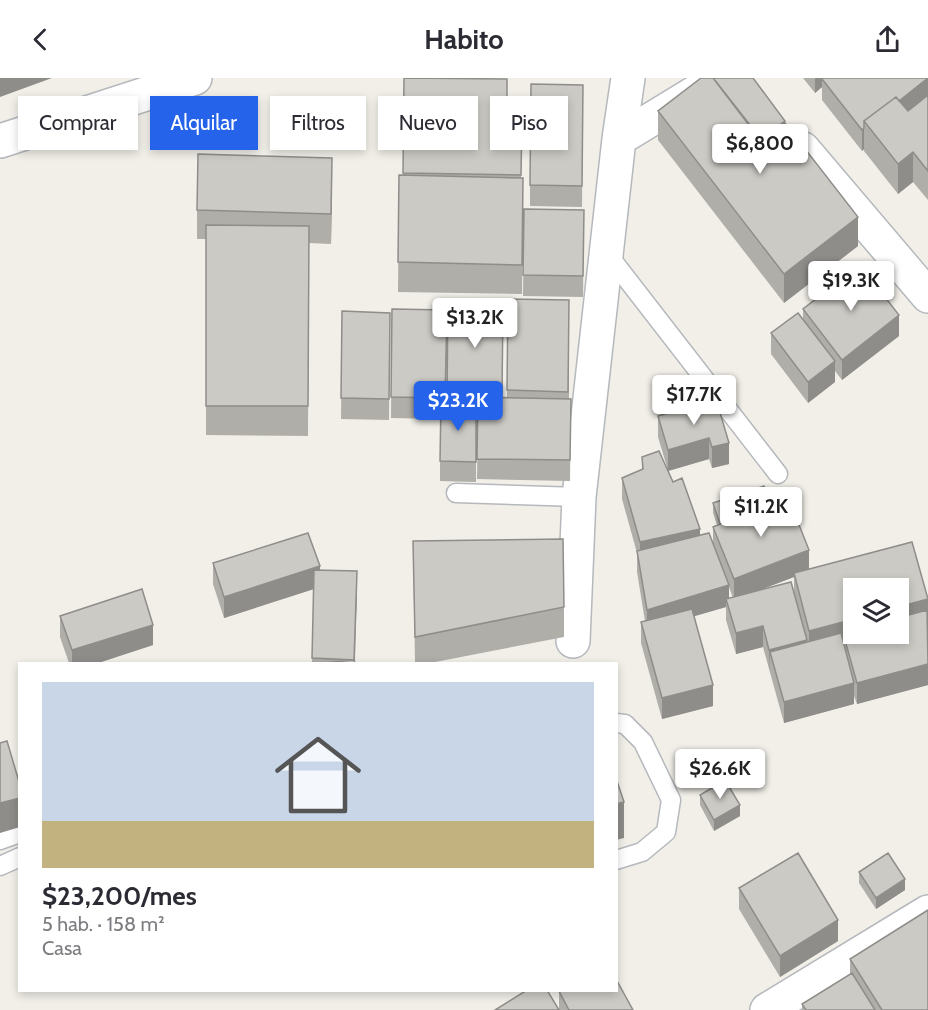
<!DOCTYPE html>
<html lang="es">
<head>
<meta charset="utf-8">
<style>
	body { margin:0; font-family:Cabin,sans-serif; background:#f2f2f3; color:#2b2b33; height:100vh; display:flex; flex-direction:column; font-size:22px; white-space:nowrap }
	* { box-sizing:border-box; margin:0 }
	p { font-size:20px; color:#7c7c81 }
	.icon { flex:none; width:33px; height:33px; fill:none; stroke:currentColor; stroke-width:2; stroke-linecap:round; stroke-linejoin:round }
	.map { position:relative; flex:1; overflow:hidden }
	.side { position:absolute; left:18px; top:584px; width:600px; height:330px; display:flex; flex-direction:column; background:#fff; border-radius:0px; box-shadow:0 3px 9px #0003 }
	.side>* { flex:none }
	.hud { position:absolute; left:18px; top:18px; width:600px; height:54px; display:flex; gap:12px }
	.controls { position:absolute; left:843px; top:500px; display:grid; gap:12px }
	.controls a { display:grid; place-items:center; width:66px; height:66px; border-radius:0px; background:#fff; box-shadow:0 3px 9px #0003; font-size:30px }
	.price { position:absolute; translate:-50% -51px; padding:0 14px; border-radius:6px; background:#fff; color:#222; font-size:20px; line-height:39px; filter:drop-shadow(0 2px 3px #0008) }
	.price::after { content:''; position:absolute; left:50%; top:36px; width:18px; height:14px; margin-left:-9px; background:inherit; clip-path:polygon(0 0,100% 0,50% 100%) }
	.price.active { background:#2563eb; color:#fff }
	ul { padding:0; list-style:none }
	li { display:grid; align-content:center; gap:12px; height:318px; padding:0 24px }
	li span { display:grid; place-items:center; height:186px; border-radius:0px; color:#555 }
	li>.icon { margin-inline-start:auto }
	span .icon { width:108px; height:108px; fill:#fffc; stroke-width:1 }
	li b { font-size:26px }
	.pill { padding:0 21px; border-radius:0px; background:#fff; box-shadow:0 3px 9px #0003; font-size:21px; line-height:54px }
	.pill.active { background:#2563eb; color:#fff }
	header { display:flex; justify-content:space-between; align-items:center; height:78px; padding:0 24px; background:#fff; font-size:27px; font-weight:700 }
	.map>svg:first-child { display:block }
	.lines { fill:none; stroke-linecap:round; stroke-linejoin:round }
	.service-casing { stroke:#b5b8bc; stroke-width:21 }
	.minor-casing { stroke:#b5b8bc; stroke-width:36 }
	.service { stroke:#fff; stroke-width:18 }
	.minor { stroke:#fff; stroke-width:33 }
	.wall { fill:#afaea9; fill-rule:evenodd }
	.shaded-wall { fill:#8f8d8a }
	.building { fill:#cccac5; stroke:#8f8d8a; stroke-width:1.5 }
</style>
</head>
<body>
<header><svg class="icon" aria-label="back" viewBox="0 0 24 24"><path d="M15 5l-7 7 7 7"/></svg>Habito<svg class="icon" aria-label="share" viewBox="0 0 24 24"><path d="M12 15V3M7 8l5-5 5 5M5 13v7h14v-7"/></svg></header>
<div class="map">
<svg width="928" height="932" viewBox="0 0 928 932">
	<rect width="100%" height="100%" fill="#f1efe8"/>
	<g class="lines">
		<!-- service casing -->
		<g class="service-casing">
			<path id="service" d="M 606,174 L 778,396
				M 456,415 L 579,419
				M 616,645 L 625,646 L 643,664 L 671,722 L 666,754 L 642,774 L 616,782
				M 0,762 L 20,755
				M 0,788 L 20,779"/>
		</g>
		<!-- minor casing -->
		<g class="minor-casing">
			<path id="minor" d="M 619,61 L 719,0
				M 0,63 L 195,0
				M 803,71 L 928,218
				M 573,563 L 579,419 L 619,61 L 628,0
				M 767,932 L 928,834"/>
		</g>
		<!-- service -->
		<use href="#service" class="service"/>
		<!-- minor -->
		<use href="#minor" class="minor"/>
	</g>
	<!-- wall -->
	<path class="wall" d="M 404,0 L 507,39 L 522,39 L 521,100 L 523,100 L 522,216 L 398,214 L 399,97 L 403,98 Z
		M 803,0 L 928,0 L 928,122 L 913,104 L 898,116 L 864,73 L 864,71 L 862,73 L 822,22 L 822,9 L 815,15 Z
		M 714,2 L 785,45 L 858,168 L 784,225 L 658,62 L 658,33 Z
		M 583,7 L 582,129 L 530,128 L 530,107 Z
		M 332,109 L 331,166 L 309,165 L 308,358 L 206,357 L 206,161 L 197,161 L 197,132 Z
		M 524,131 L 584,132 L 583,219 L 523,218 Z
		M 508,221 L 569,222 L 569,321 L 571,321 L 570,403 L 477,401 L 478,338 L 476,338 L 476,404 L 440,403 L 440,341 L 391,340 L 392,231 L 447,232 L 446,323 L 447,323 L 448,224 L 503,225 L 502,320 L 507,320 Z
		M 803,231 L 899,258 L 842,302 L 835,293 L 835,304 L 808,325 L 771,276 L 771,255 L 803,242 Z
		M 342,233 L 390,235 L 389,342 L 341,341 Z
		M 716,321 L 729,386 L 712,390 L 709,381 L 668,393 L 700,457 L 713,465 L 713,449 L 717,447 L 713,435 L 713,425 L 770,427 L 809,491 L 928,533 L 928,607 L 857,626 L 854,618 L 854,626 L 784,645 L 763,569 L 736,576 L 726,542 L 726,529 L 694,538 L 713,628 L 662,641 L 641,565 L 641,544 L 645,543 L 637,494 L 637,475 L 622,421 L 622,400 L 642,392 L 642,379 L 667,389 L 658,359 L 658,338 ZM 794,499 L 794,514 L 754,514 ZM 729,509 L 733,520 L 729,521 Z
		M 413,463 L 564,529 L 564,559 L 430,585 L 415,585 Z
		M 213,485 L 320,492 L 357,514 L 355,585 L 312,585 L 314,511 L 224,540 L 213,506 Z
		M 60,538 L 153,567 L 98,585 L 69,585 L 60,559 Z
		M 700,717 L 740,738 L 714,753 L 700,727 Z
		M 859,794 L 905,812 L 876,831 L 859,805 Z
		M 739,810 L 838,863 L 780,899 L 739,831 Z
		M 850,881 L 928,932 L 802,932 L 802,926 L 850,896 Z
		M 523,912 L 552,912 L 548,914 L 559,931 L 559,913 L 633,932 L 495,932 L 524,914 Z"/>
	<!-- shaded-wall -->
	<path class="shaded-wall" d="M 0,0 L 52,0 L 0,19 Z
		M 815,0 L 835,0 L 822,1 L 822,9 L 815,15 Z
		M 928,0 L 928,21 L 878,60 L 868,47 Z
		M 785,43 L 785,64 L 761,82 L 761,61 Z
		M 864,50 L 864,71 L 862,73 L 862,52 Z
		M 913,74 L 913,104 L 898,116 L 898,86 Z
		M 332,80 L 332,109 L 331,166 L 331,136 Z
		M 858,139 L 858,168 L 784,225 L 784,196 Z
		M 899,237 L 899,258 L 842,302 L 842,282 Z
		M 835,283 L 835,304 L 808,325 L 808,304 Z
		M 709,360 L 709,381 L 668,393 L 668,372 Z
		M 729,365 L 729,386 L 712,390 L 712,369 Z
		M 700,451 L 700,472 L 640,485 L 640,464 Z
		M 809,472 L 809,493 L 794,495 L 794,499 L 734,522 L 734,501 Z
		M 320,488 L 320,509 L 224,540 L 224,519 Z
		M 357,493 L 357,514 L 354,585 Z
		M 729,507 L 729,528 L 726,521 L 726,529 L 647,552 L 647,532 Z
		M 928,521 L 928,550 L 848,572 L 843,555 L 843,573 L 809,582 L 809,553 L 854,541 L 854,555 L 898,555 L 898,529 Z
		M 153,547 L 153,567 L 98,585 L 72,585 L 72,572 Z
		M 763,548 L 763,569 L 736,576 L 736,555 Z
		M 807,562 L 807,583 L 770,574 L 769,593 L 769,572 Z
		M 928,586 L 928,607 L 857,626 L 857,605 Z
		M 854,605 L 854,626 L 784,645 L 784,624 Z
		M 713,607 L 713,628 L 662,641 L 662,620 Z
		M 20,720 L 20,749 L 0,755 L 0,725 Z
		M 624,724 L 624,760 L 616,762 L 616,726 Z
		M 740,727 L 740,738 L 714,753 L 714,742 Z
		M 905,801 L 905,812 L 876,831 L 876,820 Z
		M 838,842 L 838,863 L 780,899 L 780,878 Z"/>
	<!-- building -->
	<path class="building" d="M 404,0 L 507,1 L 507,39 L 522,39 L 521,97 L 403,95 Z
		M 701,0 L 713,0 L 761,63 L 785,45 L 858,139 L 784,196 L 658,33 Z
		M 715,0 L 753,0 L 785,43 L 761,61 L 714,1 Z
		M 824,0 L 928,0 L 899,23 L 896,19 L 864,43 L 864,50 L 862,52 L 822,1 Z
		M 531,6 L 583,7 L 582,108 L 530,107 Z
		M 928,17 L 928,93 L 913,74 L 898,86 L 864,43 L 896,19 L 908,33 Z
		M 198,76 L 332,80 L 331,136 L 197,132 Z
		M 399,97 L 523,100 L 522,187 L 398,184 Z
		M 524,131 L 584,132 L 583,198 L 523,197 Z
		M 206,147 L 309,148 L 308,328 L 206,328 Z
		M 860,187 L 899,237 L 842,282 L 803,231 Z
		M 508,221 L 569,222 L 568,314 L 507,312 Z
		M 448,224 L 503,225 L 502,318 L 447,317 Z
		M 392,231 L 447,232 L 445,320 L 391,319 Z
		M 342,233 L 390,235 L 389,321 L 341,320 Z
		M 798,235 L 835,283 L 808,304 L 771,255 Z
		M 478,319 L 571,321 L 570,382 L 477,381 Z
		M 716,321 L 729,365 L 712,369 L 709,360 L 668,372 L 658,338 Z
		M 441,323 L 476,324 L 476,384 L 440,383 Z
		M 659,373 L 673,404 L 682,400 L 700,451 L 640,464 L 622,400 L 643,391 L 642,379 Z
		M 764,408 L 770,427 L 720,446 L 713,425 Z
		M 788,419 L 809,472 L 734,501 L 713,449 Z
		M 308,455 L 320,488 L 224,519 L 213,485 Z
		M 709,455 L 729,507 L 647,532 L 637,473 Z
		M 563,461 L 564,529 L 415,559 L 413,463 Z
		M 912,464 L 928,521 L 898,529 L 898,510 L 854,510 L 854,541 L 809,553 L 794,495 Z
		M 314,492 L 357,493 L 354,582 L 312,580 Z
		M 791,504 L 807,562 L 769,572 L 763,548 L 736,555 L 726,521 Z
		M 142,511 L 153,547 L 72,572 L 60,538 Z
		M 692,531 L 713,607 L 662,620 L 641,544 Z
		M 927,532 L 928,586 L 857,605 L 843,555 L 854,552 L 854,555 L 898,555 L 898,540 Z
		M 841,555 L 854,605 L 784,624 L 770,574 Z
		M 354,582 L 355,585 L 323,585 Z
		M 7,663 L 20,707 L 20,720 L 0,725 L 0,665 Z
		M 616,700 L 624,724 L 616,726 Z
		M 725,702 L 740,727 L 714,742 L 700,717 Z
		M 798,775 L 838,842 L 780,878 L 739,810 Z
		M 888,775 L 905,801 L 876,820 L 859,794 Z
		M 928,832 L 928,932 L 882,932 L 850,881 Z
		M 852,895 L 875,932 L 806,932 L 802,926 Z
		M 616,901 L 633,932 L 569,932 L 559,913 L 561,912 L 616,912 Z
		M 527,912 L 547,912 L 559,932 L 495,932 Z"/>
</svg>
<div class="controls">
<a><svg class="icon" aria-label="layers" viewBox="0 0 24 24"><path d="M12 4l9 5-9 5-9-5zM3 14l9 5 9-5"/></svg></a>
</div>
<b class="price" style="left:760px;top:97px">$6,800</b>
<b class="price" style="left:851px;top:234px">$19.3K</b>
<b class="price" style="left:475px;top:271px">$13.2K</b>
<b class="price" style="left:694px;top:348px">$17.7K</b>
<b class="price active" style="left:458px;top:354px">$23.2K</b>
<b class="price" style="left:761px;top:460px">$11.2K</b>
<b class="price" style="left:720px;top:722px">$26.6K</b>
<div class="hud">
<a class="pill">Comprar</a>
<a class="pill active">Alquilar</a>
<a class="pill">Filtros</a>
<a class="pill">Nuevo</a>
<a class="pill">Piso</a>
</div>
<section class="side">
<ul>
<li><span style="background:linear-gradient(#c9d6e8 75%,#c2b280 0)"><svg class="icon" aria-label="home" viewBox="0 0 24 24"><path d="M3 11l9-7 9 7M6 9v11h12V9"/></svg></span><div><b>$23,200/mes</b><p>5 hab. · 158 m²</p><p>Casa</p></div></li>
</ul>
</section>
</div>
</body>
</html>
